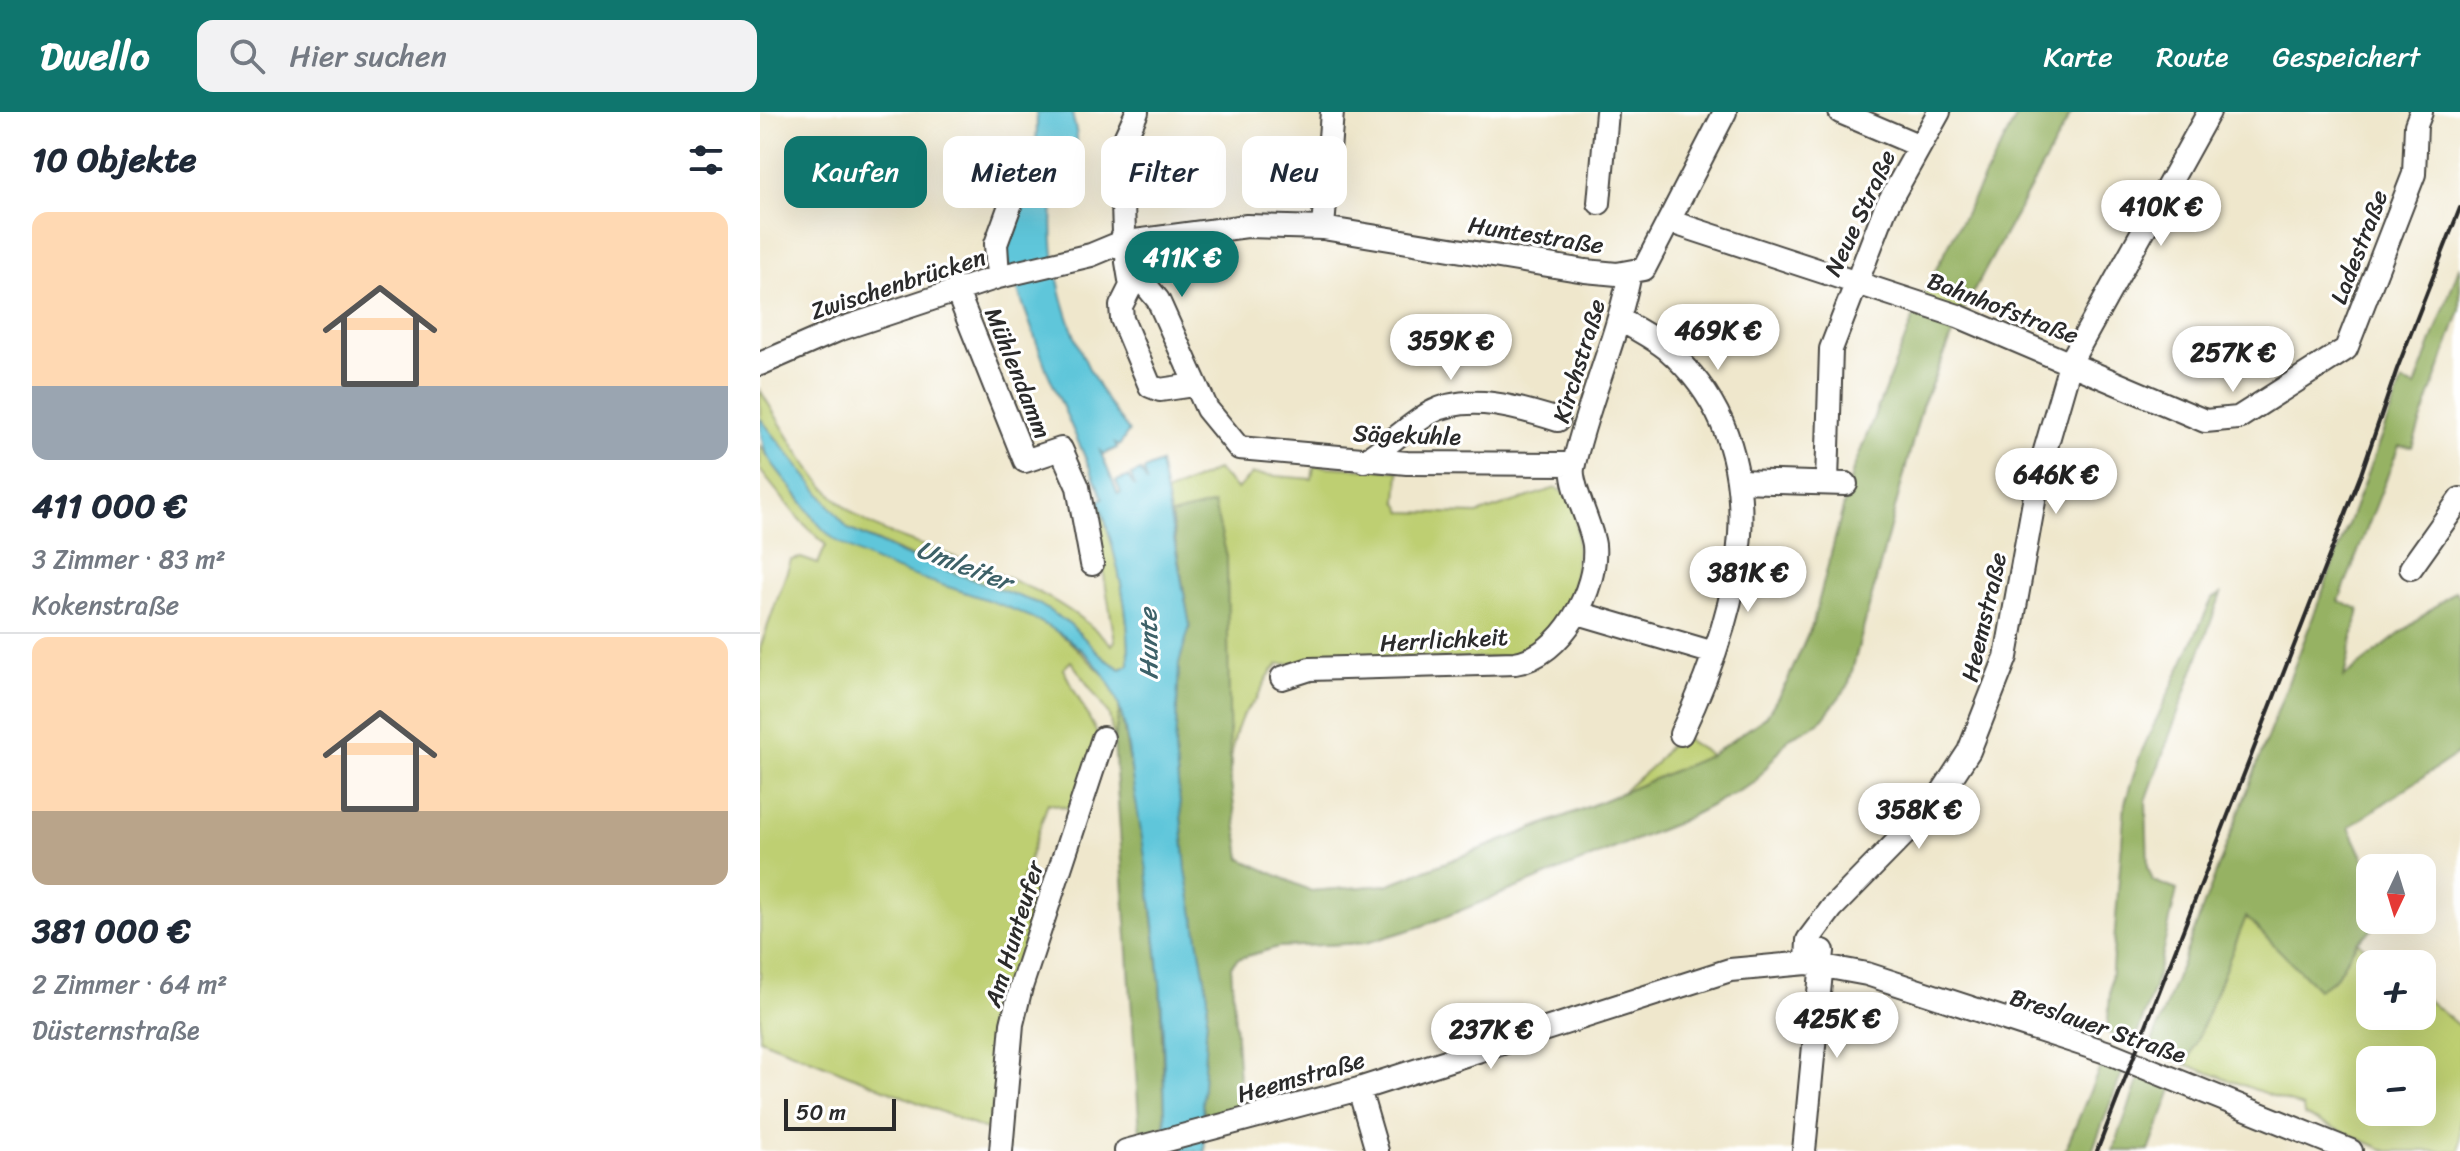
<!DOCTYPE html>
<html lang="de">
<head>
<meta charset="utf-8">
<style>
	body { margin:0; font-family:Sriracha,sans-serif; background:#f2f2f3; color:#1f2937; height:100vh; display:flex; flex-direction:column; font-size:30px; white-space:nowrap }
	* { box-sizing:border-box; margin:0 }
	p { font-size:26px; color:#747a83 }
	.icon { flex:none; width:44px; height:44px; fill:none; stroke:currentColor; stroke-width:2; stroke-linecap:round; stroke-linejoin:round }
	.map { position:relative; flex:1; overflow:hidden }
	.drawer { display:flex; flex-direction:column; background:#fff; width:760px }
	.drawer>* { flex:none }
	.hud { position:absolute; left:24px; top:24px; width:760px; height:72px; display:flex; gap:16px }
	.needle { width:52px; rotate:184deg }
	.fabs { position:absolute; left:1596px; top:742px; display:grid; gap:16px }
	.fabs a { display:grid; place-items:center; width:80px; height:80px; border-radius:16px; background:#fff; box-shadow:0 8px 32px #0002; font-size:40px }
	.scale { position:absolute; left:24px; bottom:20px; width:112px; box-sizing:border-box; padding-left:8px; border:4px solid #2b2b2b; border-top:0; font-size:22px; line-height:28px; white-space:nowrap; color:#2b2b2b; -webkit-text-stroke:6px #fff; paint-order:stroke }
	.price { position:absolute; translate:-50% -68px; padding:0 18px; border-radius:28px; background:#fff; color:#222; font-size:26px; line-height:52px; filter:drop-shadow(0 2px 4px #0008) }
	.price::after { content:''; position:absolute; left:50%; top:48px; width:24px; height:18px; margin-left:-12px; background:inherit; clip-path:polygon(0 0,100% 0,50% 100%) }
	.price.current { background:#0f766e; color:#fff }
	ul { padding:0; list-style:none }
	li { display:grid; align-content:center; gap:16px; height:424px; padding:0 32px }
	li+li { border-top:2px solid #e0e1e3 }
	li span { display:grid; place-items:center; height:248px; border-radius:16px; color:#555 }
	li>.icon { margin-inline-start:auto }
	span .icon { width:144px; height:144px; fill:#fffc; stroke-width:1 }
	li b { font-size:34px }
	h2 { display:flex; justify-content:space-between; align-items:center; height:96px; padding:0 32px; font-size:34px }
	.pill { padding:0 28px; border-radius:16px; background:#fff; box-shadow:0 8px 32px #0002; font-size:28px; line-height:72px }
	.pill.current { background:#0f766e; color:#fff }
	header { display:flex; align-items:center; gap:48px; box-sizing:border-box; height:112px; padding:0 40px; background:#0f766e; color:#fff }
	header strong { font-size:38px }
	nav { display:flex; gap:44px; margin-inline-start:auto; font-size:28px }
	.search { width:560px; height:72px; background:#f2f2f3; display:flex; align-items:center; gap:20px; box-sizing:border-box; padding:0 28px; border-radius:16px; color:#747a83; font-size:30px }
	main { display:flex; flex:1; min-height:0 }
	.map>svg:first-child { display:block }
	.green { fill:#becf72; stroke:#747d4e; stroke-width:2; fill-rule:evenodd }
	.forest { fill:#96b264; stroke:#606e48; stroke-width:2 }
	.water { fill:#5ec6da; stroke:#447882; stroke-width:2 }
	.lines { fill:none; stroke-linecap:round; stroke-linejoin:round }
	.minor-casing { stroke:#484743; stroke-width:26 }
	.minor { stroke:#fff; stroke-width:22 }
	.rail { stroke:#2b2b2b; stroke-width:4 }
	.labels { text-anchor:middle; stroke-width:6; stroke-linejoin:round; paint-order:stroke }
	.street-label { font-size:24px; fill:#2b2b2b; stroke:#fff }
	.water-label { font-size:26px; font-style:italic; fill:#3d6168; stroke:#fff }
</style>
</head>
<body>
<header>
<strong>Dwello</strong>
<div class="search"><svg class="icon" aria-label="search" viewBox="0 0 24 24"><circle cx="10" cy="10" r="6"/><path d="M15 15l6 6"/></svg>Hier suchen</div>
<nav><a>Karte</a><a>Route</a><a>Gespeichert</a></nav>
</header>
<main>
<section class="drawer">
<h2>10 Objekte<svg class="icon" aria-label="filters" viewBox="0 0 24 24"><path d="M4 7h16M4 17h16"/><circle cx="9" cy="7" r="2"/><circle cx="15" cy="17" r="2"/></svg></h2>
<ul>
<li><span style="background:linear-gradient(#ffd9b3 70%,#9aa5b1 0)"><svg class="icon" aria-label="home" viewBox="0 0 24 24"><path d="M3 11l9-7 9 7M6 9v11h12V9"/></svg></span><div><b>411 000 €</b><p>3 Zimmer · 83 m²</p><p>Kokenstraße</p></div></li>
<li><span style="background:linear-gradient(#ffd9b3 70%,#b9a48a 0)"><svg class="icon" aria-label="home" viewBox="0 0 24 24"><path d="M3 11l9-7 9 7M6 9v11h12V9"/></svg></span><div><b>381 000 €</b><p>2 Zimmer · 64 m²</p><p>Düsternstraße</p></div></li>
</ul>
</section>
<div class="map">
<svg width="1700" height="1039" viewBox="0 0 1700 1039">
	<rect width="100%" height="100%" fill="#fff"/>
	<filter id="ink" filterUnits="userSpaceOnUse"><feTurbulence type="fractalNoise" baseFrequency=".0125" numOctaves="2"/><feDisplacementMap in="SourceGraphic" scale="16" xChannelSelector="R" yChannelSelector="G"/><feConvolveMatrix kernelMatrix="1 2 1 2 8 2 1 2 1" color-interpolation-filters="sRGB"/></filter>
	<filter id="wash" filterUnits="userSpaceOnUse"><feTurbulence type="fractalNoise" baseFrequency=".006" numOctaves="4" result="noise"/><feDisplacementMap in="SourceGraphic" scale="32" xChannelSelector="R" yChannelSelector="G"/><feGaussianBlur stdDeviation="1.8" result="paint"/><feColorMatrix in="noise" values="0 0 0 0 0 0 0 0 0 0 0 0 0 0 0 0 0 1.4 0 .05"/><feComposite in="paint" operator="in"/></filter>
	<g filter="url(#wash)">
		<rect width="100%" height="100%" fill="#efe7cc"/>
		<!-- green -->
		<path class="green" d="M 1259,0 L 1312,0 L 1206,193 L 1162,294 L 1088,574 L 1059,611 L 1029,626 L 994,671 L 917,711 L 662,814 L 606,831 L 518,835 L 477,847 L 471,854 L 445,1005 L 424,472 L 406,381 L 457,358 L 477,377 L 492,362 L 552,367 L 554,354 L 639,359 L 637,389 L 643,400 L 717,402 L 796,376 L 813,386 C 820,417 819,484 800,510 C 791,523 774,534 762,545 L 519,552 C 506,563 504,574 496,587 C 491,594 484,599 481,607 C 461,652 475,700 481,747 L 551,779 L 627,773 L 858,683 L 895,652 L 918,622 L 951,643 L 1006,605 L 1027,570 L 1053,511 L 1093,358 L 1157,197 Z
			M 0,278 C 27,321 54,375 97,404 C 117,418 141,426 164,434 C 235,461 296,478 352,533 L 355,529 L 332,391 L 339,389 C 356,441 370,498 369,553 L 361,557 L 345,547 L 310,512 L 88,417 L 0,306 Z
			M 0,334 L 55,408 L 285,511 L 308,528 L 346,565 L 360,594 L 354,629 L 349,603 L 311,549 L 303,557 L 339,625 L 315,698 L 288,691 L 262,768 L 287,778 L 241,933 L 229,1019 L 0,927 L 0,536 L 31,448 L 41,446 L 58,452 L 66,433 L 39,407 L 0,358 Z
			M 1486,804 L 1577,859 L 1598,830 L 1624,852 L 1610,852 L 1610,904 L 1662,904 L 1662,883 L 1700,915 L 1700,1039 L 1627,1039 L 1544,1003 L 1543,995 L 1427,953 ZM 1610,948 L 1662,948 L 1662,1000 L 1610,1000 Z"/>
		<!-- forest -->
		<path class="forest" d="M 1259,0 L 1312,0 L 1206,193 L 1166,176 Z
			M 1700,153 L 1700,198 L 1652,335 L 1639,334 L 1579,489 L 1599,497 L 1584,565 L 1695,479 L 1700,485 L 1700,640 L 1589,715 L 1610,760 L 1610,808 L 1624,808 L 1597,830 L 1575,867 L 1558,877 L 1486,805 L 1427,953 L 1389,938 L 1642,270 L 1655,275 Z
			M 1157,197 L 1196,214 L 1162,294 L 1088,574 L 1059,611 L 1029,626 L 994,671 L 917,711 L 662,814 L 606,831 L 518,835 L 477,847 L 471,854 L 481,997 L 445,1005 L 442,991 L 448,884 L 426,758 L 415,638 L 419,551 L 430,514 L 411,403 L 454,392 L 467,445 L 470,665 L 481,747 L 551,779 L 627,773 L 795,709 L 951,643 L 1006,605 L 1027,570 L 1053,511 L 1093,358 Z
			M 1461,482 L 1386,689 L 1388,755 L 1393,769 L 1417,778 L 1394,876 L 1374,931 L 1347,920 L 1365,691 L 1380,643 L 1452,487 Z
			M 360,594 L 386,745 L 400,871 L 405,1014 L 380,1021 L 354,629 Z
			M 1343,948 L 1364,956 L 1332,1039 L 1305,1039 Z
			M 1381,961 L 1413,975 L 1389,1039 L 1353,1039 Z"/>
		<!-- water -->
		<path class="water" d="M 276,0 L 312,0 C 313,10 318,20 317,30 C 315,52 295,70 293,92 C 287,171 320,258 369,319 L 359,334 L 355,332 L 357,336 L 344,342 L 340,339 L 358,382 L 361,381 L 356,369 L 368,365 L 375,375 L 371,363 L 381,359 L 387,371 L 384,358 L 400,351 L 430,514 L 419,551 L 415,638 L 426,758 L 448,884 L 442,991 L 445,1039 L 407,1039 C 403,983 405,926 400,870 C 395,806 385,742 374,678 C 368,641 367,600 347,568 C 294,482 157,482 77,429 C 59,417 47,396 34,379 C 12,351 0,343 0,306 L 88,417 L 145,443 L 277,491 L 310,512 L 345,547 L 361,557 L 369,553 C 370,498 356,441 339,389 L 343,386 L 287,259 L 246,145 C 249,94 283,52 276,0 Z"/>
	</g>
	<g filter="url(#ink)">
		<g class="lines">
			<!-- minor casing -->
			<g class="minor-casing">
				<path id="minor" d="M 1080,0 L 1160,34
					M 839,91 L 847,0
					M 911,110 L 1198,204 L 1445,309 L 1478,306 L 1586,237 L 1654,62 L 1656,13 L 1661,0
					M 563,116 L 572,0
					M 360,131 L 364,121 L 361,35 L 377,0
					M 367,145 L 377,148 L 381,154 L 384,171 L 398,188 L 447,297 L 479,336 L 647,351 L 814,352
					M 367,150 L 371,174 L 361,194 L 362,207 L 390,274 L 400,278 L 434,273
					M 238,165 L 236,132 L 252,88
					M 196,177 L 265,349 L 301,337 L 318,375 L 332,452
					M 860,207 C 875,217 893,225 907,237 C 1025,341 979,500 921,622
					M 0,252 L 78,218 L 238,165 L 331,143 L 360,131 L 487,114 L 563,116 L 825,159 L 857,162 L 884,157 L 965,0
					M 604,349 C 627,335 647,314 670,301 C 708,280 760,296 798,308
					M 979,369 L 1086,372
					M 1067,370 L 1071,237 L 1125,97 L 1179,0
					M 1651,456 L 1700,387
					M 818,501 L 954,541
					M 522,566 L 550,557 L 755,551 C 802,544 838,477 834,433 C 831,411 810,373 813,356 C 827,291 857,228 870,161
					M 1047,851 L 1048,828 L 1072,796 L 1175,691 L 1209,639 L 1246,545 L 1280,356 L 1311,249 L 1449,0
					M 599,977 L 617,1039
					M 241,1039 L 252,912 L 261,875 L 343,626
					M 366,1039 L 599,977 L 970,858 L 1047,851 L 1107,862 L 1349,941 L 1591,1039
					M 1044,1039 L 1063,839"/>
			</g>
			<!-- minor -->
			<use href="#minor" class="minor"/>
			<!-- rail -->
			<path class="rail" d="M 1337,1039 L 1601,362 L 1637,257 L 1700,96"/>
		</g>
	</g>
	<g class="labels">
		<!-- street labels -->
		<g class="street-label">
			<text transform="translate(1100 101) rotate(-65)" y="8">Neue Straße</text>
			<text transform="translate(776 123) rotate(9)" y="8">Huntestraße</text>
			<text transform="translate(1599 135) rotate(-69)" y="8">Ladestraße</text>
			<text transform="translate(138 172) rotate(-18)" y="8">Zwischenbrücken</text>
			<text transform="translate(1243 196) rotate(21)" y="8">Bahnhofstraße</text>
			<text transform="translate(819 249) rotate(-73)" y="8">Kirchstraße</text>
			<text transform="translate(258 261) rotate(68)" y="8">Mühlendamm</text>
			<text transform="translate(647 323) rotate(2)" y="8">Sägekuhle</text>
			<text transform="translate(1224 505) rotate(-77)" y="8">Heemstraße</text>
			<text transform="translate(684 528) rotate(-3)" y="8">Herrlichkeit</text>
			<text transform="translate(254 822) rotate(-73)" y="8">Am Hunteufer</text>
			<text transform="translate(1338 914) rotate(19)" y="8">Breslauer Straße</text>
			<text transform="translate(541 965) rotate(-16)" y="8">Heemstraße</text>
		</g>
		<!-- water labels -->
		<g class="water-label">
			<text transform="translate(204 453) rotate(21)" y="9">Umleiter</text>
			<text transform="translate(388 532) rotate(-91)" y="9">Hunte</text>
		</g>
	</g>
</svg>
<div class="fabs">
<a><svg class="needle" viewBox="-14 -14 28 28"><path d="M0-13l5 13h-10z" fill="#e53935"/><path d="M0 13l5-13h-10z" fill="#747a83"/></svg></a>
<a>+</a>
<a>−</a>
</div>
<div class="scale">50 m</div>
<b class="price" style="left:1401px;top:136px">410K €</b>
<b class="price current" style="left:422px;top:187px">411K €</b>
<b class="price" style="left:958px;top:260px">469K €</b>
<b class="price" style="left:691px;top:270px">359K €</b>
<b class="price" style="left:1473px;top:282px">257K €</b>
<b class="price" style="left:1296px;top:404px">646K €</b>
<b class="price" style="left:988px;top:502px">381K €</b>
<b class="price" style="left:1159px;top:739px">358K €</b>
<b class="price" style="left:1077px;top:948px">425K €</b>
<b class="price" style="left:731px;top:959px">237K €</b>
<div class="hud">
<a class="pill current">Kaufen</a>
<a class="pill">Mieten</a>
<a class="pill">Filter</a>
<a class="pill">Neu</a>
</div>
</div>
</main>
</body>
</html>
